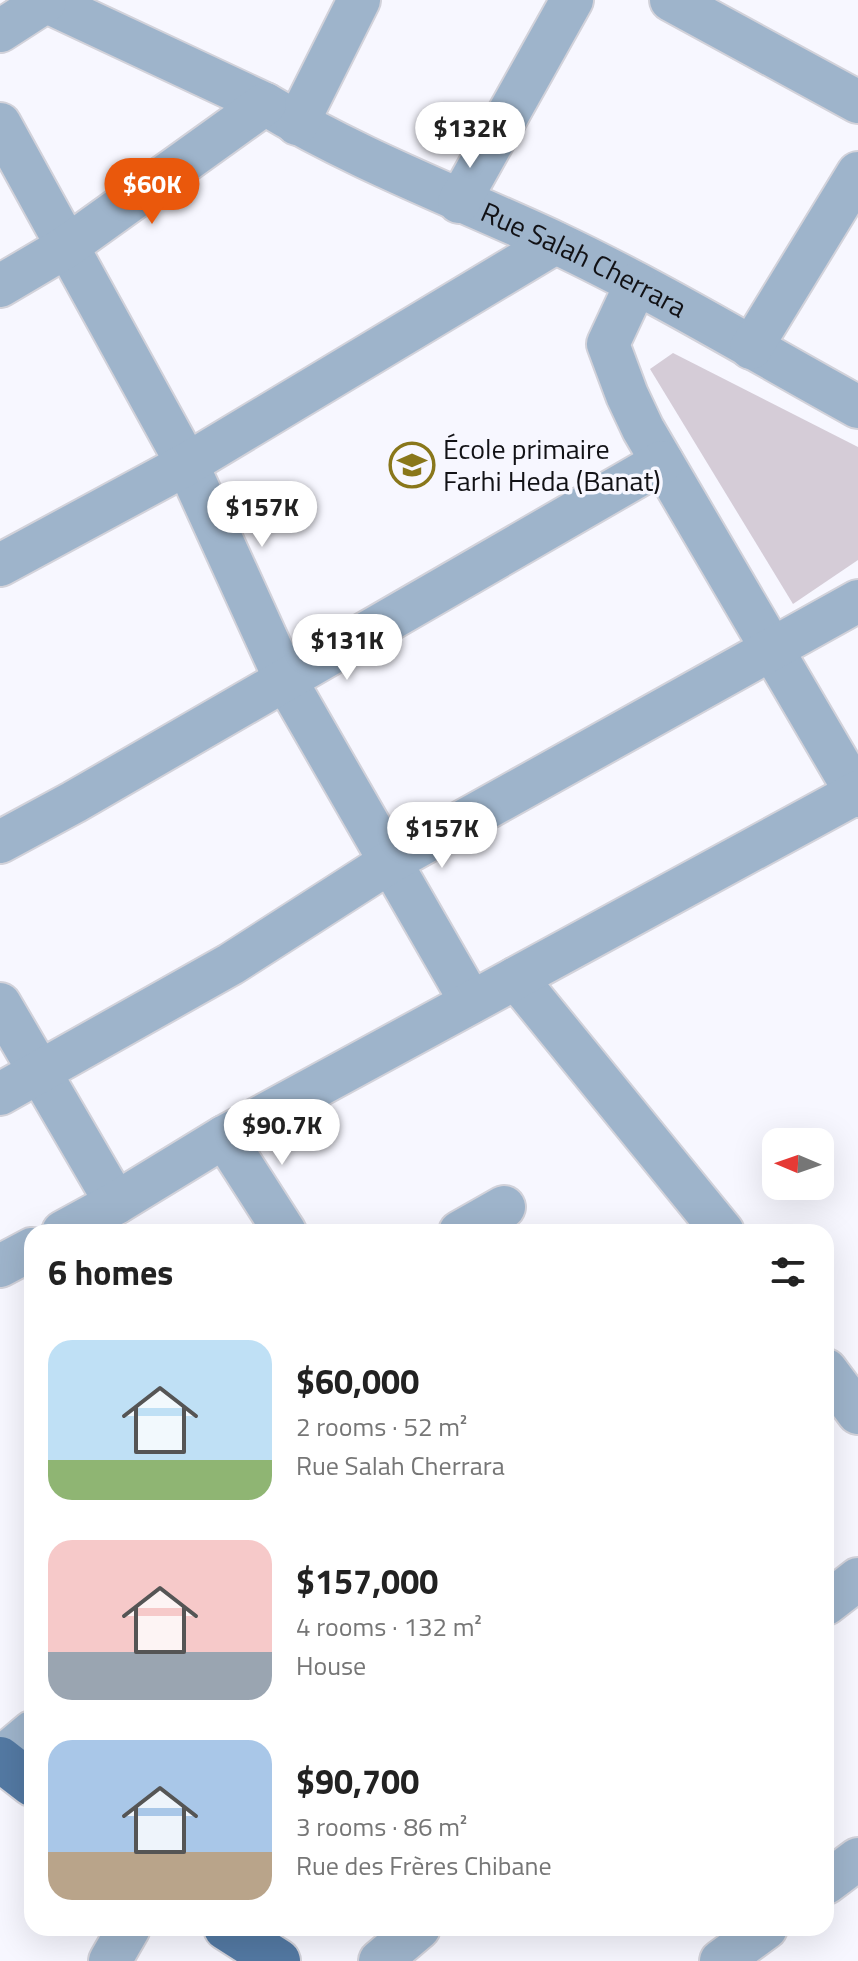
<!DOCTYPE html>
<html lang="en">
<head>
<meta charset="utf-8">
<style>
	body { margin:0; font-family:"Titillium Web",sans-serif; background:#f2f2f2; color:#222; height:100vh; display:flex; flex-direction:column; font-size:30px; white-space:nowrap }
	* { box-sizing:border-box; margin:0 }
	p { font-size:26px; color:#767676 }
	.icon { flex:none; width:44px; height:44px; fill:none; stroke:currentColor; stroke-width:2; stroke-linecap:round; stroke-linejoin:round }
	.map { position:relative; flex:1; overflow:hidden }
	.drawer { position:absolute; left:24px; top:1224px; width:810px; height:712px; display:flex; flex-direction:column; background:#fff; border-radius:24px; box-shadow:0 8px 32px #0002 }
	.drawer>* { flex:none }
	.needle { width:52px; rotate:272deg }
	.controls { position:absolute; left:762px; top:1128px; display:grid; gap:16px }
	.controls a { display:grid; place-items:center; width:72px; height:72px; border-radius:16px; background:#fff; box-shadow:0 8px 32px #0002; font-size:40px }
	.price { position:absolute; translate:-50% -68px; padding:0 18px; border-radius:28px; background:#fff; color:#222; font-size:26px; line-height:52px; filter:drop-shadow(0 2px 4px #0008) }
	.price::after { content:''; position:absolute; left:50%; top:48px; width:24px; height:18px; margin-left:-12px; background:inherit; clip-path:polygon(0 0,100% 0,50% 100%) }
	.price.selected { background:#ea580c; color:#fff }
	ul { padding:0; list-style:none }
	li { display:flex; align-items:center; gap:24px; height:200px; padding:0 24px }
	li span { display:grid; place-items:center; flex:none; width:224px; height:160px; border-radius:24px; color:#555 }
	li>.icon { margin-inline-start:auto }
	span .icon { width:96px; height:96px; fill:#fffc; stroke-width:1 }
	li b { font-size:34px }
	h2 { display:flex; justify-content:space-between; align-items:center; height:96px; padding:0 24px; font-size:34px }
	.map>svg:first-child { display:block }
	.building { fill:#d5ccd7 }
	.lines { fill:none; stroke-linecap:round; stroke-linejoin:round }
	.minor-casing { stroke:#d2d2da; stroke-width:46 }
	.major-casing { stroke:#d2d2da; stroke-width:48 }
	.minor { stroke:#9eb4cb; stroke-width:42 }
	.major { stroke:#5379a3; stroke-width:44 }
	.labels { text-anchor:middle; stroke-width:7; stroke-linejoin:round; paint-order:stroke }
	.street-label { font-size:28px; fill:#121216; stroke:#f7f7ff }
	.poi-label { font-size:28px; fill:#121216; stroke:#f7f7ff; text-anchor:start }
</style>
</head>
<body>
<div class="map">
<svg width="858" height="1961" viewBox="0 0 858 1961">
	<rect width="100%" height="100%" fill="#f7f7ff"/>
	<!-- building -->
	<path class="building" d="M 673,353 L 858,447 L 858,560 L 793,604 L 650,369 Z"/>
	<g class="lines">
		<!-- minor casing -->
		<g class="minor-casing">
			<g id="minor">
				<path id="s1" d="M 43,0 L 265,104 C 356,159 457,197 554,242 C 658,291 758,352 858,407"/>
				<path d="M 671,0 L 858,102"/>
				<path d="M 0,31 L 45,2"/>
				<path d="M 0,124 L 187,464 L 285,679 L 471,1002"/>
				<path d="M 297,124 L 359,0"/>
				<path d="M 459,202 L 572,0"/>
				<path d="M 636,284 L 608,344 L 627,395 L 643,429 L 858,796"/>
				<path d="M 0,286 L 66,247 L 265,104"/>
				<path d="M 751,348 L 858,173"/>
				<path d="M 0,565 L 187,464 L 555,243"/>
				<path d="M 0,842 L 74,802 L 662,462"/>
				<path d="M 516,978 L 723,1232"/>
				<path d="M 0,1004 L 116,1203"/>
				<path d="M 0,1094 L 231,964 L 390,862 L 858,601"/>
				<path d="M 224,1137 L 285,1232"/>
				<path d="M 63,1232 L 116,1203 L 224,1137 L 858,792"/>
				<path d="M 460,1232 L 504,1207"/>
				<path d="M 0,1266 L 32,1249"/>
				<path d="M 826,1370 L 858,1413"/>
				<path d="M 826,1604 L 858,1579"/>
				<path d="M 0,1759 L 32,1732"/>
				<path d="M 826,1883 L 858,1859"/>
				<path d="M 110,1961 L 129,1928"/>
				<path d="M 380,1961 L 419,1928"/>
				<path d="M 721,1961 L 766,1928"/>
			</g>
		</g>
		<!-- major casing -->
		<g class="major-casing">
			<path id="major" d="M 0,1759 L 32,1784
				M 226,1928 L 278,1961"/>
		</g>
		<!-- minor -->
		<use href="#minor" class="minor"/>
		<!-- major -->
		<use href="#major" class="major"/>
	</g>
	<!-- icons -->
	<defs>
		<g id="school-ring" transform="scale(2.3)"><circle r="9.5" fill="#f7f7ff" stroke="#89771b" stroke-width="1.5"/><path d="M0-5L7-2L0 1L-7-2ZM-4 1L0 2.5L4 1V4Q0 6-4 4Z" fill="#89771b"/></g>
	</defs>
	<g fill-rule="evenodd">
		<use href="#school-ring" x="412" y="465"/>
	</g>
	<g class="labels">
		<!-- street labels -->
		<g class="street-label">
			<text dy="10" stroke="none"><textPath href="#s1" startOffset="600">Rue Salah Cherrara</textPath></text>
		</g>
		<!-- poi labels -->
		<g class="poi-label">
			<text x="443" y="459">École primaire<tspan x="443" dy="32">Farhi Heda (Banat)</tspan></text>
		</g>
	</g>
</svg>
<div class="controls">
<a><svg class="needle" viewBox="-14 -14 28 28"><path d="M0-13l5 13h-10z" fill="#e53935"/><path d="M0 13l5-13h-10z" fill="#767676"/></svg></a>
</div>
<b class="price" style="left:470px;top:170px">$132K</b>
<b class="price selected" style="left:152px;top:226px">$60K</b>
<b class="price" style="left:262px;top:549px">$157K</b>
<b class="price" style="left:347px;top:682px">$131K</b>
<b class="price" style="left:442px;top:870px">$157K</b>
<b class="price" style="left:282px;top:1167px">$90.7K</b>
<section class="drawer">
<h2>6 homes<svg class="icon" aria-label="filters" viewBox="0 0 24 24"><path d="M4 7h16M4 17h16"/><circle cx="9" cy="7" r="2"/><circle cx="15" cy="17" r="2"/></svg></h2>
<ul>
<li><span style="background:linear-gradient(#bfe0f5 75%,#8fb573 0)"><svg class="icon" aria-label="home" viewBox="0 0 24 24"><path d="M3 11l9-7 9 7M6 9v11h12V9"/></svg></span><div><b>$60,000</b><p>2 rooms · 52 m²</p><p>Rue Salah Cherrara</p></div></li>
<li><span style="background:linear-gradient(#f6c9c9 70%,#9aa5b1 0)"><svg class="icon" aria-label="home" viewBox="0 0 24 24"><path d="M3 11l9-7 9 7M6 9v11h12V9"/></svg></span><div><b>$157,000</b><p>4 rooms · 132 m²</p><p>House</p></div></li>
<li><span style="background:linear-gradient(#a9c7e8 70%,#b9a48a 0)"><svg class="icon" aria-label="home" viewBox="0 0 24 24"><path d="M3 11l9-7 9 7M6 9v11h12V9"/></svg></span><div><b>$90,700</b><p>3 rooms · 86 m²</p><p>Rue des Frères Chibane</p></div></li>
</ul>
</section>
</div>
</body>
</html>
